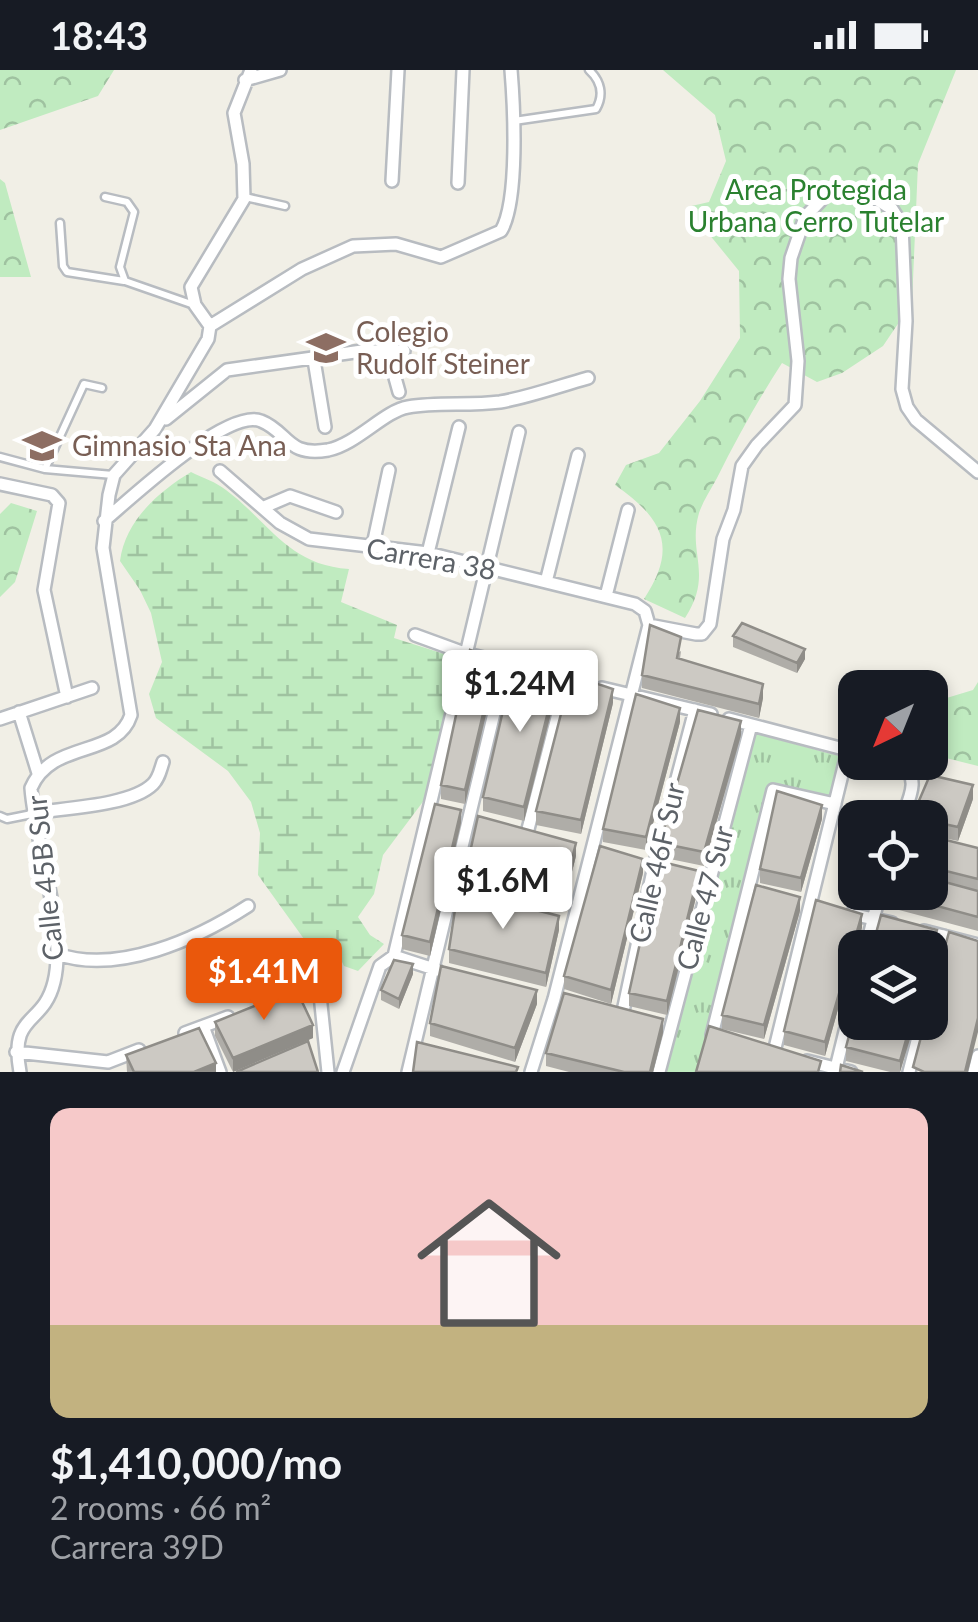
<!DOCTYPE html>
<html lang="en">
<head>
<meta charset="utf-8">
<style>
	body { margin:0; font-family:Lato,sans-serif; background:#242831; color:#f1f3f6; height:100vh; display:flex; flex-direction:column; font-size:38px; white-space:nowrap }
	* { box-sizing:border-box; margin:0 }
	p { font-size:32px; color:#9ea1a6 }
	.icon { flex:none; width:55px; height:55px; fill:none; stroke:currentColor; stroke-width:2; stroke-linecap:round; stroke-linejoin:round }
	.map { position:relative; height:1002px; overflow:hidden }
	.sheet { display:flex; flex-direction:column; background:#171b24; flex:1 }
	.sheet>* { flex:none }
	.needle { width:65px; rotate:223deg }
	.controls { position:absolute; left:838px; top:600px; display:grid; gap:20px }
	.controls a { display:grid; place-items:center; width:110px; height:110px; border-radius:20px; background:#171b24; box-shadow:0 5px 15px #0003; font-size:50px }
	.price { position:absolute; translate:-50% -85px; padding:0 22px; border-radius:10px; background:#fff; color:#222; font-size:32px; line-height:65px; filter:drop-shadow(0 2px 5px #0008) }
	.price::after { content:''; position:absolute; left:50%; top:60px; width:30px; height:22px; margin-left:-15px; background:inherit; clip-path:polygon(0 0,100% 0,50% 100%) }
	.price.on { background:#ea580c; color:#fff }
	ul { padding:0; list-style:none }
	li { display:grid; align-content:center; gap:20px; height:530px; padding:0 50px }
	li+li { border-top:2px solid #363941 }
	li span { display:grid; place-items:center; height:310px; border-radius:20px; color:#555 }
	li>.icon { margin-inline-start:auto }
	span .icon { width:180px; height:180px; fill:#fffc; stroke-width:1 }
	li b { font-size:42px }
	.status { display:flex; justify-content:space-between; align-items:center; height:70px; padding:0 50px; background:#171b24; direction:ltr }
	.status svg { height:28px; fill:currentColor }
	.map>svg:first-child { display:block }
	.grass { fill:url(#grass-tufts) }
	.forest { fill:url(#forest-crowns) }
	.wetland { fill:url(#wetland-marsh) }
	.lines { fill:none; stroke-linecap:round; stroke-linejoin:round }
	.service-casing { stroke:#b8bcc1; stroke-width:11 }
	.pedestrian-casing { stroke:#b8bcc1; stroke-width:14 }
	.minor-casing { stroke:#b8bcc1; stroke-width:16 }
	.service { stroke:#fff; stroke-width:6 }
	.pedestrian { stroke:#fff; stroke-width:9 }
	.minor { stroke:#fff; stroke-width:11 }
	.wall { fill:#afada8 }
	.shaded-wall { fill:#8f8d88 }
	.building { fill:#ccc9c3; stroke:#8f8d88; stroke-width:2.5 }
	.labels { text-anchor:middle; stroke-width:10; stroke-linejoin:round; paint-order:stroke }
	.park-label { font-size:28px; fill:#2a812f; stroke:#fff }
	.education-label { font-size:28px; fill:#785e54; stroke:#fff; text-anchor:start }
	.street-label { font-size:28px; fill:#5d6268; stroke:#fff }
</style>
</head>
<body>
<div class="status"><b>18:43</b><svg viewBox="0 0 49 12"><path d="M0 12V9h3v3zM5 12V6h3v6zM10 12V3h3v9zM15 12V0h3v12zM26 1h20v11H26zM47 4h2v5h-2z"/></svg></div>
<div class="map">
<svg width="978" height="1002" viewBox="0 0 978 1002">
	<defs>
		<pattern id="grass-tufts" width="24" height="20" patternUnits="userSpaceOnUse" patternTransform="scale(2.5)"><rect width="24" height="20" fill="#c0ebc0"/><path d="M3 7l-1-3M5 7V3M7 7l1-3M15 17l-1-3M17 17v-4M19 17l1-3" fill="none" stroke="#9fc2a0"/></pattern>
		<pattern id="forest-crowns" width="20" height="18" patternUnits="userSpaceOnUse" patternTransform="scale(2.5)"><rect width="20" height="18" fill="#c0ebc0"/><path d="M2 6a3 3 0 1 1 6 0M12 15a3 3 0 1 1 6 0" fill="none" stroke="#9fc2a0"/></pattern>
		<pattern id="wetland-marsh" width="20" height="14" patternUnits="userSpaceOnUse" patternTransform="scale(2.5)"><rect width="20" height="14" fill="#c0ebc0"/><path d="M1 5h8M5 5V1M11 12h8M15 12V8" fill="none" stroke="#9fc2a0"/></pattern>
	</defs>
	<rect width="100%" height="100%" fill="#f1efe6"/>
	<!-- grass -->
	<path class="grass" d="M 754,663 L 839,686 L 830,730 L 771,717 L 696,1002 L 665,1002 Z"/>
	<!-- forest -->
	<path class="forest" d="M 0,0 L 114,0 L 98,26 L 0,60 Z
		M 663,0 L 956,0 L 918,94 L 912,233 L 883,276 L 842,303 L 817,312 L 782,293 C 758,330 737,368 717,408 C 711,419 703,431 699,443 C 687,484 714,503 685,548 L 644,529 C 679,476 662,448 615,415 L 626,395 L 659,383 L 700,331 L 740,268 L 739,201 L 687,137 L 709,132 L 726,91 L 715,45 Z
		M 0,109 L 5,113 L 31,207 L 0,207 Z
		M 11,433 L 37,441 L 15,512 L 0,527 L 0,444 Z
		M 978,612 L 978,696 L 930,684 L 930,633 L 973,620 Z"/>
	<!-- wetland -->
	<path class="wetland" d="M 191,402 C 203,408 216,412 226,420 C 270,453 288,495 349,499 L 341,532 L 397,555 L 394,568 L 460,589 L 428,725 L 383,785 L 374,824 L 358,847 L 370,865 L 384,874 L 358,901 L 344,896 L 331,869 L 304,869 L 258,805 L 260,763 L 251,732 L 228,701 L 156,648 L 149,624 L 162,592 L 151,543 L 140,520 L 120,491 C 125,451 158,422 191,402 Z"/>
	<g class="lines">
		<!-- service casing -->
		<g class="service-casing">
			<path id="service" d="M 514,51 L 596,39 C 604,25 601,11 589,0
				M 105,127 L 127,132 L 134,142 L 120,197 L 125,211 L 194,235
				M 245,127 L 285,136
				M 60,153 L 63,196 L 67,202 L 124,211
				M 0,387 L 45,399 L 113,405
				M 45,399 L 84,314 L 102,318
				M 0,746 L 7,749 L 32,744"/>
		</g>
		<!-- pedestrian casing -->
		<g class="pedestrian-casing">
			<path id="pedestrian" d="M 204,956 L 221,1002"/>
		</g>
		<!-- minor casing -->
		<g class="minor-casing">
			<path id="minor" d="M 245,10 L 280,0
				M 392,111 L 398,0
				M 458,113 L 463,0
				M 210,256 L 302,199 L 353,176 L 396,174 L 441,187 L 501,161 C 519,131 514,36 511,0
				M 387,279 L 399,322
				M 314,290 L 325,357
				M 166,349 L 227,300 L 362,281 L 404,281
				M 220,401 L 280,453 L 309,469 L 428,483 L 635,534 L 645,541 L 649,555 L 554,929 L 531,1002
				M 0,414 L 52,425 L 59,433 L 44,520 L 67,627
				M 264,437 L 290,426 L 336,442
				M 104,451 C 130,429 228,337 261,351 C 289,362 286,387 328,380 C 357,374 384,341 408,337 C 438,332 469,336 500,332 C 530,327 559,316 588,308
				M 373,475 L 389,400
				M 428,483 L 459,357
				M 546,512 L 578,385
				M 606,526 L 628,440
				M 649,555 L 696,564 L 702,564 L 710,554 L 723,469 L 734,440 L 742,396 L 757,375 L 795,335 L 798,291 L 789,209 L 791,188 L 805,147 L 827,124 L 836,120 L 873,127 L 892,139 L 902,155 L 906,251 L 902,319 L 907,337 L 916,350 L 978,402
				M 415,565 L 467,584 L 526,598
				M 544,603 L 584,613
				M 602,618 L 711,644
				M 19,642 L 38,703
				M 0,649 L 92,618
				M 729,649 L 855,682
				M 900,692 C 921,707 910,727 902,748
				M 33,743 C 64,738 131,736 153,714 C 159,708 160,701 163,692
				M 527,763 L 567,609
				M 851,844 L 892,853
				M 924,861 L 978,875
				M 866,878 L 880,822
				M 57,884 C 118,905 197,869 248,836
				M 394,886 L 437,900
				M 930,919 L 944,866
				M 283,926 L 306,917 L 315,918 L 320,925 L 328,1002
				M 622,946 L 654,796 L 695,640
				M 185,963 L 228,947
				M 717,966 L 712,965 L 773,720 L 835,734
				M 16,982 L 108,992 L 139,980
				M 774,982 L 848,680
				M 807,991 L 851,1002
				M 20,1002 C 9,942 43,957 54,912 C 67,860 35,774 31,718 C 52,669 117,689 131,645 L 103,478 L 109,425 L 114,405 L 155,359 L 208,269 L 210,256 L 195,235 L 191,217 L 244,129 L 243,94 L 234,43 L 251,0
				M 343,1002 L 380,896 L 394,886 L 519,362
				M 408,1002 L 506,593
				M 659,1002 L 751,655
				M 835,1002 L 855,921
				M 909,1002 L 922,952
				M 974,1002 L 978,986"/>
		</g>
		<!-- service -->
		<use href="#service" class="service"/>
		<!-- pedestrian -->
		<use href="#pedestrian" class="pedestrian"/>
		<!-- minor -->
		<use href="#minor" class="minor"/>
	</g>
	<!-- wall -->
	<path class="wall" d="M 733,566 L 805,589 L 797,603 L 733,577 Z
		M 681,581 L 680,589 L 763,628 L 759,648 L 642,618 L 642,605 Z
		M 496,602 L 465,734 L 441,729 L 441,715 Z
		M 557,619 L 524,751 L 483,741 L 483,727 Z
		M 613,633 L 581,764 L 536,755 L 536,741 Z
		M 680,652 L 646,780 L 603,772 L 603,759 Z
		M 741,665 L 704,796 L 660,787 L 660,773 Z
		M 973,729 L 958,771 L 930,765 L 930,748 Z
		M 822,749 L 801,822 L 760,813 L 760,799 Z
		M 461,753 L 430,886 L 402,879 L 402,865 Z
		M 930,766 L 978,778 L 978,861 L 884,836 L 884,822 L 930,822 Z
		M 576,786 L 562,841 L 465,818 L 465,805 Z
		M 643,803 L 611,934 L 564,919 L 564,906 Z
		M 699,815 L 667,945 L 629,936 L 629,923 Z
		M 800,841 L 764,969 L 722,959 L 722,945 Z
		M 862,858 L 856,878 L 855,878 L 825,986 L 784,975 L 784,961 Z
		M 559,860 L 546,917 L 449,893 L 449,879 Z
		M 413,904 L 399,939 L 381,930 L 381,920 Z
		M 537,934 L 515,992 L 430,966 L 430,953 Z
		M 215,952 L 313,968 L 233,1002 L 215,966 Z
		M 915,952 L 900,1002 L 890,1002 L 846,991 L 846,977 Z
		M 663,963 L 653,1002 L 569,1002 L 546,996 L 546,983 Z
		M 126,985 L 216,1002 L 127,1002 Z"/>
	<!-- shaded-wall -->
	<path class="shaded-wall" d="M 805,579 L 805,589 L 797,603 L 797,593 Z
		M 496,589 L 496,602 L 465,734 L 465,720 Z
		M 557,606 L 557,619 L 524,751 L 524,737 Z
		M 763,614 L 763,628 L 759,648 L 759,634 Z
		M 613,619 L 613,633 L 581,764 L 581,750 Z
		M 680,638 L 680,652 L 646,780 L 646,767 Z
		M 741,651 L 741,665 L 704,796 L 704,782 Z
		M 973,715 L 973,729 L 958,771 L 958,757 Z
		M 822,735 L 822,749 L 801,822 L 801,808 Z
		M 461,740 L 461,753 L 430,886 L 430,872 Z
		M 576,773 L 576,786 L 562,841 L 562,828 Z
		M 643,789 L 643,803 L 611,934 L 611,920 Z
		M 699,801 L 699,815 L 667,945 L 667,931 Z
		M 800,827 L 800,841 L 764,969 L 764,955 Z
		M 862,844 L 862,858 L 856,878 L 855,878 L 825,986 L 825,972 Z
		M 559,846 L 559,860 L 546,917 L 546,903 Z
		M 937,860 L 937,873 L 930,898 L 930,885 Z
		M 413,894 L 413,904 L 399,939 L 399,929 Z
		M 537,920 L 537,934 L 515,992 L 515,978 Z
		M 978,948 L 978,962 L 968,1002 L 965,1002 Z
		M 663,949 L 663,963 L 653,1002 L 650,1002 Z
		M 911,952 L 915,952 L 900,1002 L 900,991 Z
		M 313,955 L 313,968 L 233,1002 L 233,988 Z
		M 216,993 L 216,1002 L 194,1002 Z"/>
	<!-- building -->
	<path class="building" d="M 742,553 L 805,579 L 797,593 L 733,566 Z
		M 650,555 L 681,567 L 677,588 L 763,614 L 759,634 L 642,605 Z
		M 470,580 L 496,589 L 465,720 L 441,715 Z
		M 514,593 L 557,606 L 524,737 L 483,727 Z
		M 571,605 L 613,619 L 581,750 L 536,741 Z
		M 636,624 L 680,638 L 646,767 L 603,759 Z
		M 698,640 L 741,651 L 704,782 L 660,773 Z
		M 930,705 L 973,715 L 958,757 L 930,751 L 930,748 L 912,747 Z
		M 777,721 L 822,735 L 801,808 L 760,799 Z
		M 435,734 L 461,740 L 430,872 L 402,865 Z
		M 478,746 L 576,773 L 562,828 L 465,805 Z
		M 930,766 L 978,778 L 978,809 L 930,797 Z
		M 600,776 L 643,789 L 611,920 L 564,906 Z
		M 658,791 L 699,801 L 667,931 L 629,923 Z
		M 930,808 L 978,821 L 978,847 L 885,822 L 930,822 Z
		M 756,815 L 800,827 L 764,955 L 722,945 Z
		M 458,820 L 559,846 L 546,903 L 449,879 Z
		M 816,830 L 862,844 L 825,972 L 784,961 Z
		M 881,845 L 937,860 L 930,885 L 930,878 L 872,878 Z
		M 949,862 L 978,871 L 978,948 L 965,1002 L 924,1002 L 913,997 L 925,952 L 930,952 L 930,932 Z
		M 394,890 L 413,894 L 399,929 L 381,920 Z
		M 441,896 L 537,920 L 515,978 L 430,953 Z
		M 296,919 L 313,955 L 233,988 L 215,952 Z
		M 564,923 L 663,949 L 650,1002 L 624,1002 L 546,983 Z
		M 855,943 L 855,952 L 911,952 L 900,991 L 846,977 Z
		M 709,956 L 821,991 L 818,1002 L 696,1002 Z
		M 199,958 L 216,993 L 194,1002 L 134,1002 L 126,985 Z
		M 308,971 L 318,1002 L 236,1002 Z
		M 417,972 L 518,997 L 516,1002 L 413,1002 Z
		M 841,995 L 863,1002 L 840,1002 Z"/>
	<!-- icons -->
	<defs>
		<g id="school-bare" transform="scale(3)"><path d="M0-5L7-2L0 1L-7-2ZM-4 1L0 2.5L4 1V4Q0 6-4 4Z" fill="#8d6e63" stroke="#fff" stroke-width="2.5" paint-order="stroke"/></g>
	</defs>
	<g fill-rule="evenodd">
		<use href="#school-bare" x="326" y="278"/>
		<use href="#school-bare" x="42" y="376"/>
	</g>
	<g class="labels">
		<!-- park labels -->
		<g class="park-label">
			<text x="816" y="130">Area Protegida<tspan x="816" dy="32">Urbana Cerro Tutelar</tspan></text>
		</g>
		<!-- education labels -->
		<g class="education-label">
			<text x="356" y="272">Colegio<tspan x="356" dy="32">Rudolf Steiner</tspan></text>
			<text x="72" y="386">Gimnasio Sta Ana</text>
		</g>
		<!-- street labels -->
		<g class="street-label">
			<text transform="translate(431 489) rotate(10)" y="10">Carrera 38</text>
			<text transform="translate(657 793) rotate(-77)" y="10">Calle 46F Sur</text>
			<text transform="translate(45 808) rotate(-96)" y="10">Calle 45B Sur</text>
			<text transform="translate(705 828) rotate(-75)" y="10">Calle 47 Sur</text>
		</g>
	</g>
</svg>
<div class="controls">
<a><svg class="needle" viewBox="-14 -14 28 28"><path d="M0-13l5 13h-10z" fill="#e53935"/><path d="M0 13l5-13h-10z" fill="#9ea1a6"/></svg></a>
<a><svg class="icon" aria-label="locate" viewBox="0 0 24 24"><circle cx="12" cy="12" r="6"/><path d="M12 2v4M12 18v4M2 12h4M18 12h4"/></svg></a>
<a><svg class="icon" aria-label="layers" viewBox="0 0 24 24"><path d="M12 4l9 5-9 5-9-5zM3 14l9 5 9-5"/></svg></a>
</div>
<b class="price" style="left:520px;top:665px">$1.24M</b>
<b class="price" style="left:503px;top:862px">$1.6M</b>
<b class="price on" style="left:264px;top:953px">$1.41M</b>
</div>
<section class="sheet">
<ul>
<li><span style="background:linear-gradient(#f6c9c9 70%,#c2b280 0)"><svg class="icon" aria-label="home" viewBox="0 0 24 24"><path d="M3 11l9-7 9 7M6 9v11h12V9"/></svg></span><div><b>$1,410,000/mo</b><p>2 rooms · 66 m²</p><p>Carrera 39D</p></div></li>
</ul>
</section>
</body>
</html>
